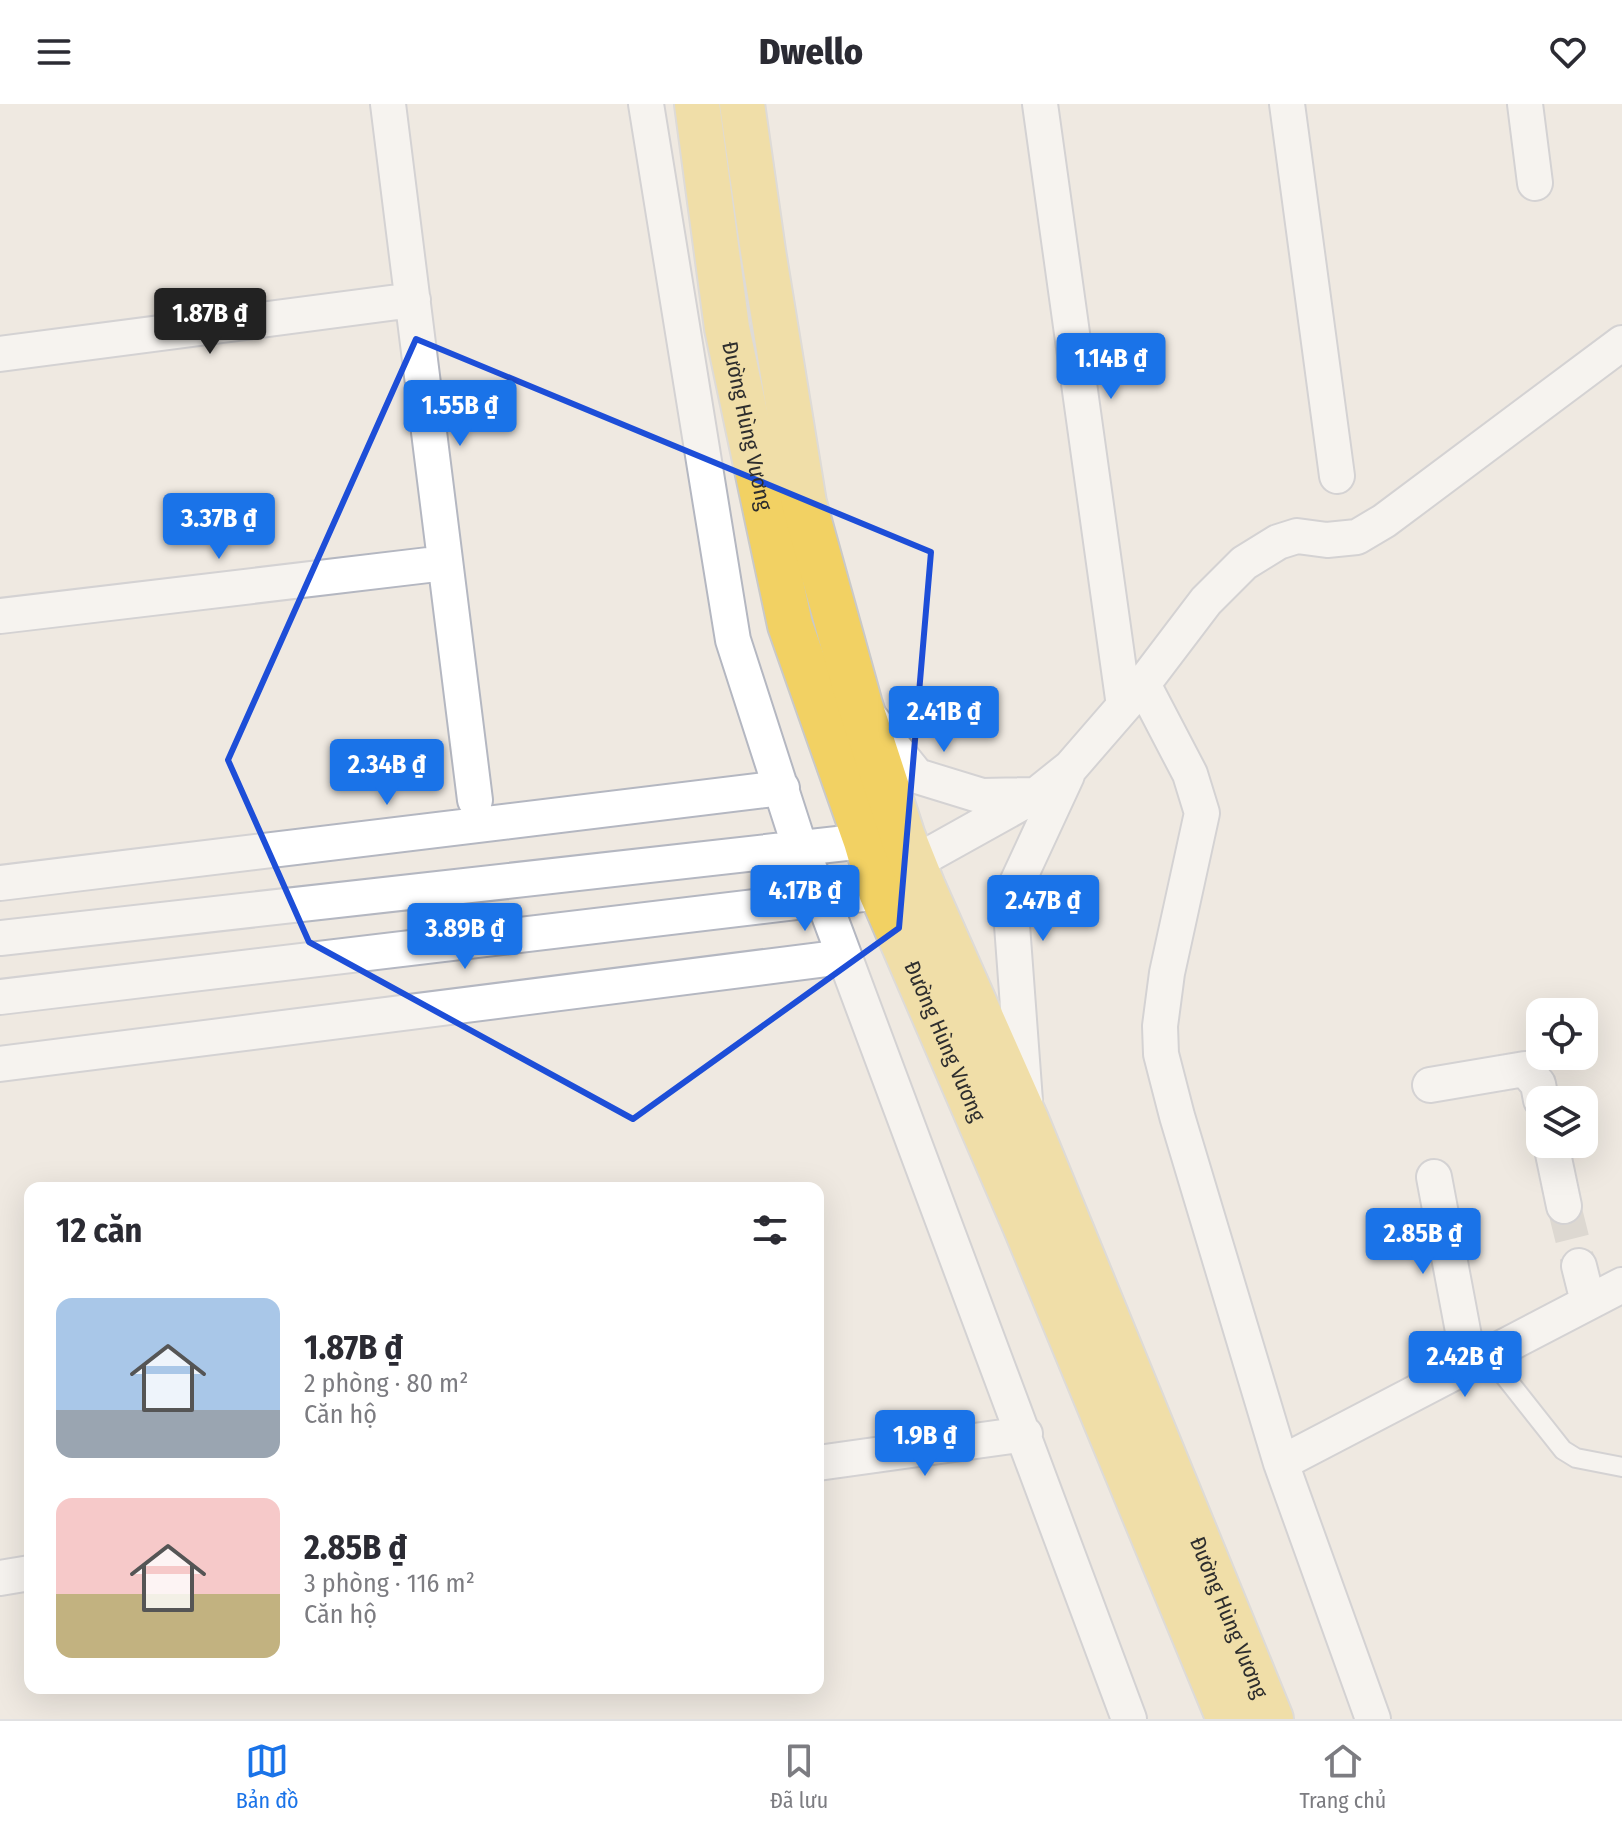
<!DOCTYPE html>
<html lang="vi">
<head>
<meta charset="utf-8">
<style>
	body { margin:0; font-family:"Fira Sans Condensed",sans-serif; background:#f2f2f3; color:#2b2b33; height:100vh; display:flex; flex-direction:column; font-size:30px; white-space:nowrap }
	* { box-sizing:border-box; margin:0 }
	p { font-size:26px; color:#7c7c81 }
	.icon { flex:none; width:44px; height:44px; fill:none; stroke:currentColor; stroke-width:2; stroke-linecap:round; stroke-linejoin:round }
	.map { position:relative; flex:1; overflow:hidden }
	.side { position:absolute; left:24px; top:1078px; width:800px; height:512px; display:flex; flex-direction:column; background:#fff; border-radius:16px; box-shadow:0 8px 32px #0002 }
	.side>* { flex:none }
	.tools { position:absolute; left:1526px; top:894px; display:grid; gap:16px }
	.tools a { display:grid; place-items:center; width:72px; height:72px; border-radius:16px; background:#fff; box-shadow:0 8px 32px #0002; font-size:40px }
	.price { position:absolute; translate:-50% -68px; padding:0 18px; border-radius:8px; background:#1a73e8; color:#fff; font-size:26px; line-height:52px; filter:drop-shadow(0 2px 4px #0008) }
	.price::after { content:''; position:absolute; left:50%; top:48px; width:24px; height:18px; margin-left:-12px; background:inherit; clip-path:polygon(0 0,100% 0,50% 100%) }
	.price.on { background:#222; color:#fff }
	ul { padding:0; list-style:none }
	li { display:flex; align-items:center; gap:24px; height:200px; padding:0 32px }
	li span { display:grid; place-items:center; flex:none; width:224px; height:160px; border-radius:16px; color:#555 }
	li>.icon { margin-inline-start:auto }
	span .icon { width:96px; height:96px; fill:#fffc; stroke-width:1 }
	li b { font-size:34px }
	h2 { display:flex; justify-content:space-between; align-items:center; height:96px; padding:0 32px; font-size:34px }
	header { display:flex; justify-content:space-between; align-items:center; height:104px; padding:0 32px; background:#fff; font-size:36px; font-weight:800 }
	.tab-bar { display:flex; justify-content:space-around; align-items:center; height:112px; border-top:2px solid #e1e1e2; background:#fff; font-size:22px; color:#7c7c81 }
	.tab-bar a { display:grid; justify-items:center; gap:4px }
	.tab-bar .on { color:#1a73e8 }
	.map>svg:first-child { display:block }
	.lines { fill:none; stroke-linecap:round; stroke-linejoin:round }
	.street-tunnel { stroke:#c8c4bd; stroke-width:34; stroke-dasharray:34 17; stroke-linecap:butt }
	.lane-casing { stroke:#b4b7c1; stroke-width:22 }
	.street-casing { stroke:#b4b7c1; stroke-width:38 }
	.primary-casing { stroke:#c9c9c9; stroke-width:48 }
	.lane { stroke:#fff; stroke-width:18 }
	.street { stroke:#fff; stroke-width:34 }
	.primary { stroke:#f2d163; stroke-width:44 }
	.marked { fill:none; stroke:#1d4ed8; stroke-width:6; stroke-linejoin:round }
	.labels { text-anchor:middle; stroke-width:7; stroke-linejoin:round; paint-order:stroke }
	.street-label { font-size:22px; fill:#2e2e2e; stroke:#fff }
</style>
</head>
<body>
<header><svg class="icon" aria-label="menu" viewBox="0 0 24 24"><path d="M4 6h16M4 12h16M4 18h16"/></svg>Dwello<svg class="icon" aria-label="heart" viewBox="0 0 24 24"><path d="M12 20l-8-8c-3-5 5-10 8-4 3-6 11-1 8 4z"/></svg></header>
<div class="map">
<svg width="1622" height="1615" viewBox="0 0 1622 1615">
	<rect width="100%" height="100%" fill="#efe9e1"/>
	<g class="lines">
		<!-- street-tunnel -->
		<path class="street-tunnel" d="M 1564,1102 L 1579,1162"/>
		<!-- lane casing -->
		<g class="lane-casing">
			<path id="lane" d="M 1487,1250 L 1563,1346 L 1576,1354 L 1622,1363"/>
		</g>
		<!-- street casing -->
		<g class="street-casing">
			<path id="street" d="M 388,0 L 475,696
				M 646,0 L 733,536 L 800,744 L 823,795 L 1129,1615
				M 1040,0 L 1124,602
				M 1287,0 L 1337,372
				M 1525,0 L 1535,79
				M 0,250 L 413,196
				M 0,512 L 445,459
				M 1143,580 L 1190,670 L 1202,709 L 1167,869 L 1160,922 L 1161,950 L 1177,1012 L 1281,1359 L 1373,1615
				M 871,615 L 917,672 L 982,692 L 1031,691
				M 914,759 L 1036,691 L 1071,663 L 1143,580 L 1206,497 L 1244,459 L 1278,438 L 1297,432 L 1327,436 L 1357,433 L 1384,417 L 1622,239
				M 0,779 L 782,684
				M 0,834 L 891,734
				M 0,893 L 905,785
				M 0,960 L 843,853
				M 1430,981 L 1525,965 L 1538,980 L 1541,996
				M 1025,997 L 1010,794 L 1067,671
				M 1551,1040 L 1564,1102
				M 1434,1073 L 1469,1259
				M 1579,1162 L 1588,1198
				M 818,1359 L 1025,1330
				M 1281,1359 L 1622,1181
				M 0,1474 L 30,1469"/>
		</g>
		<!-- primary casing -->
		<g class="primary-casing">
			<g id="primary">
				<path id="s1" d="M 697,0 L 727,224 L 790,521 L 866,737 L 881,788 L 1024,1119 L 1229,1615"/>
				<path id="s2" d="M 742,0 L 763,147 L 804,399 L 860,601 L 903,733 L 923,783 L 1027,1018 L 1271,1615"/>
			</g>
		</g>
		<!-- lane -->
		<use href="#lane" class="lane"/>
		<!-- street -->
		<use href="#street" class="street"/>
		<!-- primary -->
		<use href="#primary" class="primary"/>
	</g>
	<!-- marked area -->
	<path d="M0 0H1622V1615H0ZM 416,235 L 931,448 L 899,824 L 633,1015 L 309,838 L 228,656 Z" fill="#efe9e1" fill-opacity=".55" fill-rule="evenodd"/>
	<path class="marked" d="M 416,235 L 931,448 L 899,824 L 633,1015 L 309,838 L 228,656 Z"/>
	<g class="labels">
		<!-- street labels -->
		<g class="street-label">
			<text dy="8" stroke="none"><textPath href="#s1" startOffset="326">Đường Hùng Vương</textPath></text>
			<text dy="8" stroke="none"><textPath href="#s1" startOffset="974">Đường Hùng Vương</textPath></text>
			<text dy="8" stroke="none"><textPath href="#s2" startOffset="1598">Đường Hùng Vương</textPath></text>
		</g>
	</g>
</svg>
<div class="tools">
<a><svg class="icon" aria-label="locate" viewBox="0 0 24 24"><circle cx="12" cy="12" r="6"/><path d="M12 2v4M12 18v4M2 12h4M18 12h4"/></svg></a>
<a><svg class="icon" aria-label="layers" viewBox="0 0 24 24"><path d="M12 4l9 5-9 5-9-5zM3 14l9 5 9-5"/></svg></a>
</div>
<b class="price on" style="left:210px;top:252px">1.87B ₫</b>
<b class="price" style="left:1111px;top:297px">1.14B ₫</b>
<b class="price" style="left:460px;top:344px">1.55B ₫</b>
<b class="price" style="left:219px;top:457px">3.37B ₫</b>
<b class="price" style="left:944px;top:650px">2.41B ₫</b>
<b class="price" style="left:387px;top:703px">2.34B ₫</b>
<b class="price" style="left:805px;top:829px">4.17B ₫</b>
<b class="price" style="left:1043px;top:839px">2.47B ₫</b>
<b class="price" style="left:465px;top:867px">3.89B ₫</b>
<b class="price" style="left:1423px;top:1172px">2.85B ₫</b>
<b class="price" style="left:1465px;top:1295px">2.42B ₫</b>
<b class="price" style="left:925px;top:1374px">1.9B ₫</b>
<section class="side">
<h2>12 căn<svg class="icon" aria-label="filters" viewBox="0 0 24 24"><path d="M4 7h16M4 17h16"/><circle cx="9" cy="7" r="2"/><circle cx="15" cy="17" r="2"/></svg></h2>
<ul>
<li><span style="background:linear-gradient(#a9c7e8 70%,#9aa5b1 0)"><svg class="icon" aria-label="home" viewBox="0 0 24 24"><path d="M3 11l9-7 9 7M6 9v11h12V9"/></svg></span><div><b>1.87B ₫</b><p>2 phòng · 80 m²</p><p>Căn hộ</p></div></li>
<li><span style="background:linear-gradient(#f6c9c9 60%,#c2b280 0)"><svg class="icon" aria-label="home" viewBox="0 0 24 24"><path d="M3 11l9-7 9 7M6 9v11h12V9"/></svg></span><div><b>2.85B ₫</b><p>3 phòng · 116 m²</p><p>Căn hộ</p></div></li>
</ul>
</section>
</div>
<nav class="tab-bar">
<a class="on"><svg class="icon" aria-label="map" viewBox="0 0 24 24"><path d="M3 6l6-2 6 2 6-2v14l-6 2-6-2-6 2zM9 4v14M15 6v14"/></svg>Bản đồ</a>
<a><svg class="icon" aria-label="saved" viewBox="0 0 24 24"><path d="M7 4h10v16l-5-4-5 4z"/></svg>Đã lưu</a>
<a><svg class="icon" aria-label="home" viewBox="0 0 24 24"><path d="M3 11l9-7 9 7M6 9v11h12V9"/></svg>Trang chủ</a>
</nav>
</body>
</html>
